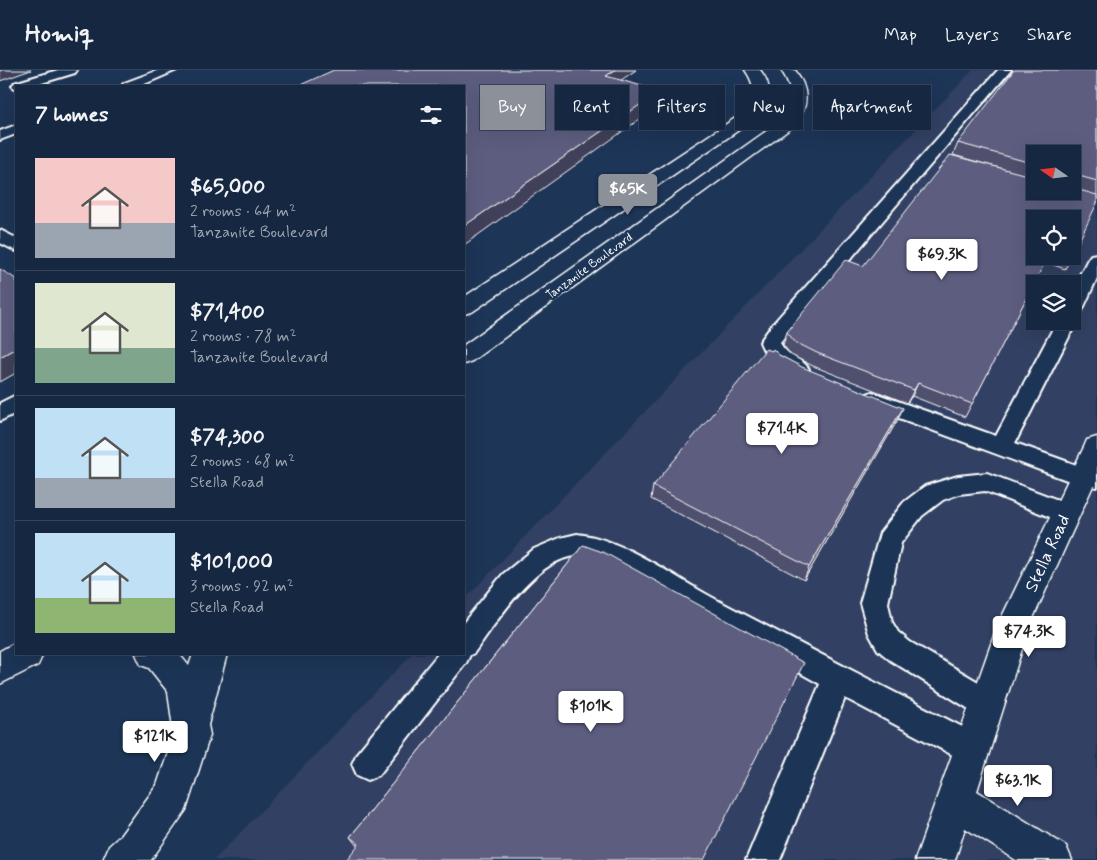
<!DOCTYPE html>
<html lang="en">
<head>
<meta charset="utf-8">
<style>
	body { margin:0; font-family:Mynerve,sans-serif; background:#1f3048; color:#f1f3f6; height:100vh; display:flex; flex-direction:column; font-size:19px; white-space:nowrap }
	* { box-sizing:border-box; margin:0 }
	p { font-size:16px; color:#9ea6b1 }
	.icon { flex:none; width:28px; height:28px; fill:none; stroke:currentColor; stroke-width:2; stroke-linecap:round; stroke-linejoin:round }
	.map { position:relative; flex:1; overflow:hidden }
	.sheet { position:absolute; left:15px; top:15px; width:450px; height:570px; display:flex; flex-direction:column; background:#162841; border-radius:0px; box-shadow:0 5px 20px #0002,0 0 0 1px #35445a }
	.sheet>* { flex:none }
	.top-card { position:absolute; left:480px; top:15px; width:475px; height:45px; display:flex; gap:10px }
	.needle { width:32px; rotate:284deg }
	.tools { position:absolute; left:1026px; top:75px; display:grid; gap:10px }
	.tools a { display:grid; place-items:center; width:55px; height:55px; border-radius:0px; background:#162841; box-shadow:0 5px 20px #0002,0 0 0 1px #35445a; font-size:25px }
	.price { position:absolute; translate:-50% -42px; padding:0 11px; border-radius:5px; background:#fff; color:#222; font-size:16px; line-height:32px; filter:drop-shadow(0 1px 2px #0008) }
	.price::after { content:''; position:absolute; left:50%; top:30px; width:15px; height:11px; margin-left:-8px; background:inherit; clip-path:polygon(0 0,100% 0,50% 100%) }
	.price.selected { background:#8c9099; color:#fff }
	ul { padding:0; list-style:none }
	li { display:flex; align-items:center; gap:15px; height:125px; padding:0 20px }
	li+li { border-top:1px solid #35445a }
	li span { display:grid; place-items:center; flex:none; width:140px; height:100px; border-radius:0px; color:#555 }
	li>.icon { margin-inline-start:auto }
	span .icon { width:60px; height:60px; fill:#fffc; stroke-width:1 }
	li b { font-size:21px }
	h2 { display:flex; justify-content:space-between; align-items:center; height:60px; padding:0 20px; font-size:21px }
	.tag { padding:0 18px; border-radius:0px; background:#162841; box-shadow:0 5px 20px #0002,0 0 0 1px #35445a; font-size:18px; line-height:45px }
	.tag.selected { background:#8c9099; color:#fff }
	header { display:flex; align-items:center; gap:30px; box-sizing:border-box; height:70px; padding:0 25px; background:#162841; border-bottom:1px solid #35445a }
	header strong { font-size:24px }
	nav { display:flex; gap:28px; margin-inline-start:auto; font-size:18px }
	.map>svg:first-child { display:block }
	.built { fill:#304163; fill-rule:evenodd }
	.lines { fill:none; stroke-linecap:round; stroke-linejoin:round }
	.service-casing { stroke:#fff; stroke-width:4 }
	.minor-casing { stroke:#fff; stroke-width:3 }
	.service { fill:#1d3557; fill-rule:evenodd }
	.minor { fill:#1d3557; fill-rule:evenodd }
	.wall { fill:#50506e; stroke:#fff; fill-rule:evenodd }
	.shaded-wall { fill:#41415a; stroke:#fff }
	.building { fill:#5d5d80; stroke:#fff }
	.labels { text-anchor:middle; stroke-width:5; stroke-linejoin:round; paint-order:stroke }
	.far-street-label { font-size:12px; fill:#fff; stroke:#1d3557 }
	.near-street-label { font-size:18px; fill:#fff; stroke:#1d3557 }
</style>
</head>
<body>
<header>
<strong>Homiq</strong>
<nav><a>Map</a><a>Layers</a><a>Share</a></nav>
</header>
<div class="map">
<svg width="1097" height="790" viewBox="0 0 1097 790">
	<rect width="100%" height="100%" fill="#1d3557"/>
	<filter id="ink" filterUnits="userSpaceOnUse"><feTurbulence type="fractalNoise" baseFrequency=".02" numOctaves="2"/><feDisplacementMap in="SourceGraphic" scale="10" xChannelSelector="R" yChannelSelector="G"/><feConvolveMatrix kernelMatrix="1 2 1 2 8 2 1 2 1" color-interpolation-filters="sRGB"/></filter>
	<g filter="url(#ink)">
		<!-- built -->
		<path class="built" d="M 973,0 L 1097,0 L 1097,790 L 214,790 L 412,584 L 464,584 L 464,530 ZM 1035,84 L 1072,84 L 1072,121 L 1035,121 ZM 1035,149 L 1072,149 L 1072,186 L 1035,186 ZM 1035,214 L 1072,214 L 1072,251 L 1035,251 Z"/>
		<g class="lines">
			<!-- service casing -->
			<g class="service-casing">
				<path id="service" d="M 58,0 L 77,0 L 75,3 L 32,16 L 16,16 L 16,19 L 12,16 L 14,13 Z
					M 159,0 L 177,0 L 140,16 L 122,16 L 124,13 Z
					M 998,0 L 1011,0 L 780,272 C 786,287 801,287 809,299 L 805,304 C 785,310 767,290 760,272 L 772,255 Z
					M 16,55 L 16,64 L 0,70 L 0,61 Z
					M 0,160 L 16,168 L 16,181 L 0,173 Z
					M 1097,184 L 1097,208 L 1082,241 L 1079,245 L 1073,247 L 1077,251 L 1015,373 L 1085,398 L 1097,399 L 1097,417 L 1075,413 L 864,335 L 861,330 L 864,325 L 872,322 L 996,366 L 1057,251 L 1072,251 L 1072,220 L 1088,189 L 1091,185 Z
					M 16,325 L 16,343 L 0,351 L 0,333 Z
					M 987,403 L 1074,436 L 1078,443 L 1074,450 L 1065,453 L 985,421 L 959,424 L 943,430 L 922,446 L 901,473 L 888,533 L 892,552 L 898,562 L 910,572 L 999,624 L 1003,634 L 999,644 L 988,649 L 977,644 L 890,590 L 878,580 L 869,564 L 860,533 L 880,463 L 904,432 L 925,416 L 958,406 Z
					M 577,464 C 622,468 677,509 717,530 C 806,577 895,623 984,668 L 989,679 L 984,690 L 973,695 L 962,690 L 845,628 L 780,790 L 746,790 L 820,614 L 605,494 C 595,489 586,485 575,486 C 533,491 497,552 474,583 L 470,585 L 466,593 L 379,705 L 368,710 L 357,705 L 352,694 L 357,683 L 438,584 L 464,584 L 464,552 L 503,504 L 534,479 L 560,468 Z"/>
			</g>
			<!-- minor casing -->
			<g class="minor-casing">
				<path id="minor" d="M 745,0 L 760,0 C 776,19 768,36 752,51 L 472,242 L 464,244 L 464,227 L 740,45 C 756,30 757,17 745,0 Z
					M 781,0 L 795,0 C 810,20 809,38 794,56 L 472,291 L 464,294 L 464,275 L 782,50 C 796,33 792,16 781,0 Z
					M 1097,367 L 1097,407 L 1029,557 L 977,721 L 1066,776 L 1072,790 L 1016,790 L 965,758 L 955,790 L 915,790 L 997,557 L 1084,377 L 1087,370 Z
					M 16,572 L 16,584 L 43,584 L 38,595 L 0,614 L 0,581 Z
					M 136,584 L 179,584 L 189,596 L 193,584 L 227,584 L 208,655 L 210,665 L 186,740 L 151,790 L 103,790 L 109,776 L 120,766 L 157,715 L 174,665 L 168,622 L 149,598 L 141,595 Z"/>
			</g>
			<!-- service -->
			<use href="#service" class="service"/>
			<!-- minor -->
			<use href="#minor" class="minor"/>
		</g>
		<!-- wall -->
		<path class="wall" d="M 1097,0 L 1097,133 L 1072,149 L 1035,186 L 1072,186 L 1065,199 L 1045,192 L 965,347 L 912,326 L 907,333 L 813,296 L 791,285 L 783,275 L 787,262 L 863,196 L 1003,99 L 953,85 L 958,73 ZM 1035,84 L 1072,84 L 1072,121 L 1035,121 Z
			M 779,285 L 897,351 L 804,510 L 651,429 L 653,416 Z
			M 583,475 L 357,776 L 350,767 Z"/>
		<!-- shaded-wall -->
		<path class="shaded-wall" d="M 0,0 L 31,0 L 0,11 Z
			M 615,0 L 636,0 L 605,21 L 606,6 Z
			M 660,21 L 658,36 L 464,175 L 464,156 Z
			M 16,278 L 16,303 L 0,312 L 0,287 Z
			M 918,313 L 912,326 L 907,333 L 914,320 Z
			M 903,338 L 897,351 L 804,510 L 809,497 Z"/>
		<!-- building -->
		<path class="building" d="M 334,0 L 615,0 L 606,6 L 660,21 L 464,156 L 464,16 L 298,16 Z
			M 1014,0 L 1097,0 L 1097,111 L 1079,106 L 1072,107 L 1072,84 L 1035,84 L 1035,94 L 958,73 Z
			M 950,85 L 1035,107 L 1035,121 L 1072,121 L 1072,118 L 1097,125 L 1097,133 L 1072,186 L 1072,149 L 1035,149 L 1035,186 L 1048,186 L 972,334 L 918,313 L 914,320 L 817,283 L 795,272 L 787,262 L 846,190 L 863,196 Z
			M 0,199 L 16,209 L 16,278 L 0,287 Z
			M 766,279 L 772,281 L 773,279 L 779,285 L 802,297 L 903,338 L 809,497 L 653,416 Z
			M 583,475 L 605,483 L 804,593 L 704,790 L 346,790 L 359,774 L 350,767 Z"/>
	</g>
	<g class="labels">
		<!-- far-street labels -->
		<g class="far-street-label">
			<text transform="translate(589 196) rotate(-36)" y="4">Tanzanite Boulevard</text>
		</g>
		<!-- near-street labels -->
		<g class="near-street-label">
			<text transform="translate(1047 483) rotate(-65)" y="6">Stella Road</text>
		</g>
	</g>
</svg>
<div class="tools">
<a><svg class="needle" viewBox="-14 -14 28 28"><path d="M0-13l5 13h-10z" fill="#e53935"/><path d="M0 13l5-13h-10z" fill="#9ea6b1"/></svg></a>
<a><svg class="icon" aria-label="locate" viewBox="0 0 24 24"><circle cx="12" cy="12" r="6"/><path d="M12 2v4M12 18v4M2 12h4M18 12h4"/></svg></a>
<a><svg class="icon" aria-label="layers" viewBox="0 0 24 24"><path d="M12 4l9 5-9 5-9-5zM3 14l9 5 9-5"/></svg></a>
</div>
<b class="price selected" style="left:628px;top:146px">$65K</b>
<b class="price" style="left:942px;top:211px">$69.3K</b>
<b class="price" style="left:782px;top:385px">$71.4K</b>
<b class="price" style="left:1029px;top:588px">$74.3K</b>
<b class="price" style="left:591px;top:663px">$101K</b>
<b class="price" style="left:155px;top:693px">$121K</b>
<b class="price" style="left:1018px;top:737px">$63.1K</b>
<div class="top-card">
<a class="tag selected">Buy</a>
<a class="tag">Rent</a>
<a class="tag">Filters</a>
<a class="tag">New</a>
<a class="tag">Apartment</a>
</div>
<section class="sheet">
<h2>7 homes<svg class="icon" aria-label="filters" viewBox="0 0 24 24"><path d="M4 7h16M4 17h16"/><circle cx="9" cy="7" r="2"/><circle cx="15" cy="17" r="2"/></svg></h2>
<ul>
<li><span style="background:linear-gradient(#f6c9c9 65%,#9aa5b1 0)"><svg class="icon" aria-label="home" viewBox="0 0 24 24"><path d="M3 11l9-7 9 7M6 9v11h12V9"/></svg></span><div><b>$65,000</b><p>2 rooms · 64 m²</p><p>Tanzanite Boulevard</p></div></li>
<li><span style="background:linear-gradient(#dfe7d0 65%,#7fa58c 0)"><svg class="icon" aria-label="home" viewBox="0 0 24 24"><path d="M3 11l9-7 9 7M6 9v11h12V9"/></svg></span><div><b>$71,400</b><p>2 rooms · 78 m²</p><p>Tanzanite Boulevard</p></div></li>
<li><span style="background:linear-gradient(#bfe0f5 70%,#9aa5b1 0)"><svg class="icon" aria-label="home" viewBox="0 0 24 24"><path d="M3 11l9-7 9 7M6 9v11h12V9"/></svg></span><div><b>$74,300</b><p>2 rooms · 68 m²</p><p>Stella Road</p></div></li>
<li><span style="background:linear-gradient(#bfe0f5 65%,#8fb573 0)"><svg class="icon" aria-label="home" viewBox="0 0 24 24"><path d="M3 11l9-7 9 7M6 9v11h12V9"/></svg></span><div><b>$101,000</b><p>3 rooms · 92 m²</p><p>Stella Road</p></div></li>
</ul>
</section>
</div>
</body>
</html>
